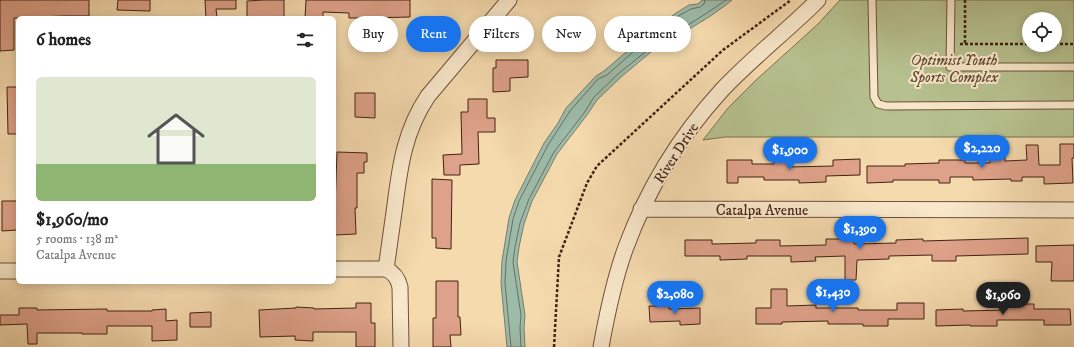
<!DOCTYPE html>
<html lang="en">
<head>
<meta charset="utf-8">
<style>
	body { margin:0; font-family:"IM FELL DW Pica",serif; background:#f2f2f2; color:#222; height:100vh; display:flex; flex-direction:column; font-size:15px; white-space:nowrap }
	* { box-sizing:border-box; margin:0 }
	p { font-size:13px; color:#767676 }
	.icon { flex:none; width:22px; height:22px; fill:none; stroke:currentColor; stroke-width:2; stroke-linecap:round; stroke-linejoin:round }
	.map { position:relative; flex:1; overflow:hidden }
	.sheet { position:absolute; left:16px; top:16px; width:320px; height:268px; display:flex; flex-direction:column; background:#fff; border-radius:6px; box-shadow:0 2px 10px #0003 }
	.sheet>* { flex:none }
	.top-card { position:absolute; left:348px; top:16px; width:380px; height:36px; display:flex; gap:8px }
	.fabs { position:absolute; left:1022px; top:12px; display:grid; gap:8px }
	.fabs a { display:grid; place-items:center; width:40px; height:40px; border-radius:50%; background:#fff; box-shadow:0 2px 10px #0003; font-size:20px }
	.price { position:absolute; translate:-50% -34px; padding:0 9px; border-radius:14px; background:#1a73e8; color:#fff; font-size:13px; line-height:26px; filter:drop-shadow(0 1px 2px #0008) }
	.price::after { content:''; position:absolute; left:50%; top:24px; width:12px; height:9px; margin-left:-6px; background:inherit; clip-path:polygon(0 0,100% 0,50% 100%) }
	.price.on { background:#222; color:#fff }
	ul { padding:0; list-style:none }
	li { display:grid; align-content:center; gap:8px; height:212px; padding:0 20px }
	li+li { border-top:1px solid #e0e0e0 }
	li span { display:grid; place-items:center; height:124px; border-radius:6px; color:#555 }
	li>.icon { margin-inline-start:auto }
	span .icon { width:72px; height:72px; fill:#fffc; stroke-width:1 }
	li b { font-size:17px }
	h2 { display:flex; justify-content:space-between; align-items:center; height:48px; padding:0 20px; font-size:17px }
	.tag { padding:0 14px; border-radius:18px; background:#fff; box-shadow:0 2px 10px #0003; font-size:14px; line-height:36px }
	.tag.on { background:#1a73e8; color:#fff }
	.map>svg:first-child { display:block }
	.green { fill:#b6c18f; stroke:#7c7252; fill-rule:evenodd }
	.water { fill:#9cbba9; stroke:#787e6d }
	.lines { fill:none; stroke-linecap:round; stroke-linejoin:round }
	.shore { stroke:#6f6e5e; stroke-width:1 }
	.building { fill:#dea189; stroke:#422214 }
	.lane-casing { stroke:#6f503a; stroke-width:9 }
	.street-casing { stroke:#6f503a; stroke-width:17 }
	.path { stroke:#422214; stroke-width:2.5; stroke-dasharray:3 2; stroke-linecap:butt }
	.lane { stroke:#f8e7ca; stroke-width:7 }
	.street { stroke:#f8e7ca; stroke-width:15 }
	.labels { text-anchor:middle; stroke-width:4; stroke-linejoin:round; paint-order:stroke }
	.park-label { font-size:15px; font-style:italic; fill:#5f4a33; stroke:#f8e7ca }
	.street-label { font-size:15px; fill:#422214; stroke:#f8e7ca }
</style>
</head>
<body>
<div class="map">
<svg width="1074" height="347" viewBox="0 0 1074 347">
	<rect width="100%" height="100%" fill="#f5daae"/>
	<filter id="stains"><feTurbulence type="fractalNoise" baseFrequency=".005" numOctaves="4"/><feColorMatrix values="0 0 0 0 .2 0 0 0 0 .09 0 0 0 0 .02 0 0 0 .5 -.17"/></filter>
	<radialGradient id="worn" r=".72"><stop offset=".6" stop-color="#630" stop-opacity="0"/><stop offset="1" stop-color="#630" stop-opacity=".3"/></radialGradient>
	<!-- green -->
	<path class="green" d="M 840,0 L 1074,0 L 1074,137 L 725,137 L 703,140 L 728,108 L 755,81 L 818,24 ZM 1029,19 L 1055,19 L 1055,45 L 1029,45 Z"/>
	<!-- water -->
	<path class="water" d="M 702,0 L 732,0 L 726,5 L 709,17 L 651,52 L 621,77 L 597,100 L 587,115 L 557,154 L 532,201 L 524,224 L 519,247 L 517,262 L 525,315 L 524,328 L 525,347 L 507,347 L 501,283 L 502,261 L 509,218 L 515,200 L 544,143 L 558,123 L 566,108 L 596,76 L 604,71 L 639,41 L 676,13 L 689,5 L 698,4 Z"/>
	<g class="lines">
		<!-- shore -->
		<path class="shore" d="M 511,347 L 505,283 L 506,261 L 513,219 L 519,201 L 548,145 L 561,125 L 570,111 L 598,79 L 607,75 L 642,44 L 678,16 L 691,9 L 700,7 L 704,4 L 705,0
			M 521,347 L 520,328 L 521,315 L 513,262 L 515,247 L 520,223 L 529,199 L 554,152 L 584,113 L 594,97 L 618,74 L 649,49 L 707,13 L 726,0"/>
	</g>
	<!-- building -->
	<path class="building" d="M 0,0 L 89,0 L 89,16 L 63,16 L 14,18 L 14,50 L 0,51 Z
		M 118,0 L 150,0 L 150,11 L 117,10 Z
		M 205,0 L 236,0 L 236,9 L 216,9 L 217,18 L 206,18 Z
		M 264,0 L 284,0 L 284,18 L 247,18 L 247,1 Z
		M 306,0 L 410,0 L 410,17 L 368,18 L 349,18 L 349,13 L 323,12 L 323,18 L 305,18 Z
		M 496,60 L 528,60 L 528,77 L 510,78 L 510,91 L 493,92 L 493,68 L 496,68 Z
		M 7,87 L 18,87 L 18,134 L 8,134 Z
		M 355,93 L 375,93 L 375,118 L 355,117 Z
		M 468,99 L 487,99 L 487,118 L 495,118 L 495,132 L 478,132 L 479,164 L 460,165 L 460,175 L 444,175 L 443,155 L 462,154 L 461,112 L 468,112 Z
		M 1060,144 L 1074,144 L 1074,158 L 1072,158 L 1073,183 L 1044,184 L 1044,177 L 1022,177 L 1022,181 L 1011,181 L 1011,179 L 973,180 L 973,177 L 950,177 L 950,183 L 939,183 L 939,180 L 893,180 L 893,182 L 867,183 L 867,166 L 905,166 L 905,164 L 939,163 L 939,160 L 965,160 L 965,163 L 990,163 L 990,145 L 1005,145 L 1005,161 L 1027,160 L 1026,145 L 1038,145 L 1039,165 L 1060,165 Z
		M 337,152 L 367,153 L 367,162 L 364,162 L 364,173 L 357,173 L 357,208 L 355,208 L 356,234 L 334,235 Z
		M 774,157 L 788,157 L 788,167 L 833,166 L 833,160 L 860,159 L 860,175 L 826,176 L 826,182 L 799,183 L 799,180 L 764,180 L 764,177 L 738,177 L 738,183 L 727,183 L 727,160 L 752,160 L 752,164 L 774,164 Z
		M 432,179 L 452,180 L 451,249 L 436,248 L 436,238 L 432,238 Z
		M 2,201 L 18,201 L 18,230 L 2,231 Z
		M 1028,238 L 1028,254 L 956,256 L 956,261 L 932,261 L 932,255 L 889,256 L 889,259 L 857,260 L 856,280 L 845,280 L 845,256 L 815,257 L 816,261 L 791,262 L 791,256 L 747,256 L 747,259 L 720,260 L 720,256 L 685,256 L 685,240 L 712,240 L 712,244 L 756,243 L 756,240 L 780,240 L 780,246 L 826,245 L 826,239 L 854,239 L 854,244 L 896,243 L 896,240 L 923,239 L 923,241 Z
		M 1074,245 L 1074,281 L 1051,281 L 1052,262 L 1036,262 L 1036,246 Z
		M 436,281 L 458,281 L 458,317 L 460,317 L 461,335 L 450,335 L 451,347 L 433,347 L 433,318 L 436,318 Z
		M 771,289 L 787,289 L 787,306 L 816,305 L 816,308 L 858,308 L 858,310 L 897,310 L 897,303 L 924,303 L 924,319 L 888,319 L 888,326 L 863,326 L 863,324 L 828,324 L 828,321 L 782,322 L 782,324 L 756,324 L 756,308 L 771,308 Z
		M 356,303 L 371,303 L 371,323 L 375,323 L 375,347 L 356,347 L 356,332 L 313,332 L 313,341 L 295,340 L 295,336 L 260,337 L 259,310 L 296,308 L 296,307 L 314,308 L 314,309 L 356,308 Z
		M 1007,304 L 1034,304 L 1034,309 L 1070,309 L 1071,325 L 1044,325 L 1044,320 L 997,320 L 997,326 L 970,326 L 970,325 L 936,326 L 936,310 L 963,309 L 963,311 L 1007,310 Z
		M 649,306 L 669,306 L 669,309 L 700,308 L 700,324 L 680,325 L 680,321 L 650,322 Z
		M 19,308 L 37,308 L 37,310 L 107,309 L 107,311 L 152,311 L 152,310 L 166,309 L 166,321 L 177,320 L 177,340 L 152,341 L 152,326 L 107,326 L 107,334 L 82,334 L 82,333 L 37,333 L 37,344 L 28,344 L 27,324 L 0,325 L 0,315 L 19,315 Z
		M 211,312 L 211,327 L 190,327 L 190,313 Z"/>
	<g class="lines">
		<!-- lane casing -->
		<g class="lane-casing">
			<path id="lane" d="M 872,0 L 874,97 L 878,104 L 886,106 L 1074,105
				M 951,0 L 950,67 L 1074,67"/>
		</g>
		<!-- street casing -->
		<g class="street-casing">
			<path id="street" d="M 641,209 L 1074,210
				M 334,269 L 386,269
				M 0,271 L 18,271
				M 401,347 L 400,287 C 398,278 394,273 386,269 C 389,248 392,226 395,205 C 400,165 405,130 428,96 L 509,0
				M 601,347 C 607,314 614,279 626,247 C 647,190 680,136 721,91 C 749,61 783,34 812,6 L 818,0"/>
		</g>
		<!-- path -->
		<path class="path" d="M 965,43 L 965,0
			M 960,44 L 1029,44
			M 1055,44 L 1074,44
			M 554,347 L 559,257 L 587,183 L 597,166 L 723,50 L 791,0"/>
		<!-- lane -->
		<use href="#lane" class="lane"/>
		<!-- street -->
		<use href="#street" class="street"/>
	</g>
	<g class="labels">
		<!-- park labels -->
		<g class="park-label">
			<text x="954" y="65">Optimist Youth<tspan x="954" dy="17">Sports Complex</tspan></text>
		</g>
		<!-- street labels -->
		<g class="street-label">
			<text transform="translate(676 153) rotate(-57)" y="5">River Drive</text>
			<text x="762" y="215">Catalpa Avenue</text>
		</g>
	</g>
	<rect width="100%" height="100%" filter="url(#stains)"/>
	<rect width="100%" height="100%" fill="url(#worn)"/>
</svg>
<div class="fabs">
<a><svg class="icon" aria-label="locate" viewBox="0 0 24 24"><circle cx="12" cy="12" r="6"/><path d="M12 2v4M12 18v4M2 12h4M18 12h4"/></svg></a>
</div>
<b class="price" style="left:982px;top:169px">$2,220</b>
<b class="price" style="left:790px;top:171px">$1,900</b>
<b class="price" style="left:860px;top:250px">$1,390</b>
<b class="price" style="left:833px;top:313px">$1,430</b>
<b class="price" style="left:675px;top:315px">$2,080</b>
<b class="price on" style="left:1003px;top:316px">$1,960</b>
<div class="top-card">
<a class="tag">Buy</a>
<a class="tag on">Rent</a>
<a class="tag">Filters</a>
<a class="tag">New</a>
<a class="tag">Apartment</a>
</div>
<section class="sheet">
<h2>6 homes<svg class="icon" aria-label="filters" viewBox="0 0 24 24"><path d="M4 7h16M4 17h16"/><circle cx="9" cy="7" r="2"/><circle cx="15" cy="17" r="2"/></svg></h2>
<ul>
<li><span style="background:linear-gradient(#dfe7d0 70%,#8fb573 0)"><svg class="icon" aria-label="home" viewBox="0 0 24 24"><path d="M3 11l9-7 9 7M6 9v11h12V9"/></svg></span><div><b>$1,960/mo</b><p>5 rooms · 138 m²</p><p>Catalpa Avenue</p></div></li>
</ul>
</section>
</div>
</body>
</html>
